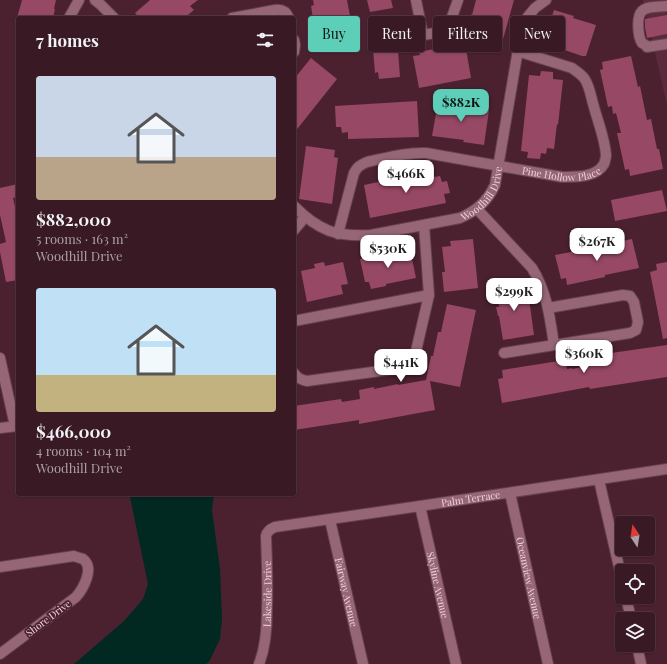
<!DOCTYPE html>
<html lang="en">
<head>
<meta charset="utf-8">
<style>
	body { margin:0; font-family:"Playfair Display",serif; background:#3f222c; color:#f1f3f6; height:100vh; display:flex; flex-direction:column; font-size:15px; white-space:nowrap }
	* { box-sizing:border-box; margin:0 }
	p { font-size:13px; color:#aba0a6 }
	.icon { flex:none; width:22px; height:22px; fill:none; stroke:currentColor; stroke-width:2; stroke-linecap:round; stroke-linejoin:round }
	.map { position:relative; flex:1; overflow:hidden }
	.drawer { position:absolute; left:16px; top:16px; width:280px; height:480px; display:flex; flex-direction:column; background:#381924; border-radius:4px; box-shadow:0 1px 3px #0004,0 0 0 1px #523841 }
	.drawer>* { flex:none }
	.hud { position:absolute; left:308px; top:16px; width:299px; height:36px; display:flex; gap:8px }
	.needle { width:26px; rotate:348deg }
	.buttons { position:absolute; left:615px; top:516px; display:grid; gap:8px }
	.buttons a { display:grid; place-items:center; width:40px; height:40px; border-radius:4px; background:#381924; box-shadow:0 1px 3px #0004,0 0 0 1px #523841; font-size:20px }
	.price { position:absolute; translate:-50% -34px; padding:0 9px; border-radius:8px; background:#fff; color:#222; font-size:13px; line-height:26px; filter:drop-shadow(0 1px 2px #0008) }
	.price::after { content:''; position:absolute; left:50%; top:24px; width:12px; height:9px; margin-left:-6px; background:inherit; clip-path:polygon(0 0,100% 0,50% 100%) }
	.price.on { background:#5dceb8; color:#111 }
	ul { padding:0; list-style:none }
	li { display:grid; align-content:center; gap:8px; height:212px; padding:0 20px }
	li span { display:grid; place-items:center; height:124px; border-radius:4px; color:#555 }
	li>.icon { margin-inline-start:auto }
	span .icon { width:72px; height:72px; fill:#fffc; stroke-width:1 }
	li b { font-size:17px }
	h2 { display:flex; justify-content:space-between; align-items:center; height:48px; padding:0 20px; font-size:17px }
	.pill { padding:0 14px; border-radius:4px; background:#381924; box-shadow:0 1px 3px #0004,0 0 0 1px #523841; font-size:14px; line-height:36px }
	.pill.on { background:#5dceb8; color:#111 }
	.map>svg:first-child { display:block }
	.built { fill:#5b2b3d }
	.water { fill:#022822 }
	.building { fill:#964864 }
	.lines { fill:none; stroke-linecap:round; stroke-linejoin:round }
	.minor-casing { stroke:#65414f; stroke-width:12 }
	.minor { stroke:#976676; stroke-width:10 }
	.labels { text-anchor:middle; stroke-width:3.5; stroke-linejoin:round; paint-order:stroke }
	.street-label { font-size:10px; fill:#efd3db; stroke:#4b2130 }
</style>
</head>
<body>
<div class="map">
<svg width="667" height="664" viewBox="0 0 667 664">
	<rect width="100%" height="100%" fill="#4b2130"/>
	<!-- built -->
	<path class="built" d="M 643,0 L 667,0 L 667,105 Z"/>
	<!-- water -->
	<path class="water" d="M 127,494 L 214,494 L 212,510 L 220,569 L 222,619 L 220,639 L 209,662 L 206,664 L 74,664 L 124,621 L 143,599 L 148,584 L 130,497 Z"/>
	<!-- building -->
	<path class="building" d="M 22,0 L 56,0 L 54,9 L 55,9 L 53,18 L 17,18 Z
		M 150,0 L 198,0 L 190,6 L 194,10 L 184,18 L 140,18 L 135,13 Z
		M 313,0 L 347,0 L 350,16 L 336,18 L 338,29 L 352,28 L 355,44 L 318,50 L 311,6 L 314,5 Z
		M 367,0 L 391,0 L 393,8 L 370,12 Z
		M 476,0 L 514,0 L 502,43 L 466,34 L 471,14 L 472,15 Z
		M 554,10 L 574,16 L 573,18 L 596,25 L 586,56 L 582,56 L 550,45 L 553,33 L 547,31 Z
		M 667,15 L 667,34 L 647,38 L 645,27 L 645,19 Z
		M 396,24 L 400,77 L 379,79 L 378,72 L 375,73 L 371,26 Z
		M 465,43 L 471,78 L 419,88 L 413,56 L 420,55 L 419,52 Z
		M 631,56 L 638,87 L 640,86 L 647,120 L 651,119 L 657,149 L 659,149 L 663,169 L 630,176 L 629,169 L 625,170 L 617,133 L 621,133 L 616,113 L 613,114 L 612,106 L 608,107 L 600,70 L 603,69 L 602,62 Z
		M 311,58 L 337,79 L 294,133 L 294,79 Z
		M 541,71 L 553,72 L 553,79 L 563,80 L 558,125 L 557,124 L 554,149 L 547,148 L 546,154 L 541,153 L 540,159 L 527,158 L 528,152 L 521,151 L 529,75 L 540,76 Z
		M 417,101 L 419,137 L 348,139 L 348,132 L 342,133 L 341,127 L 336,127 L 335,106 Z
		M 438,102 L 489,110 L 484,145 L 463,142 L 464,140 L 432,136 Z
		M 306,146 L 335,150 L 334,157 L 338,158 L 332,204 L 299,199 Z
		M 429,160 L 430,160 L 434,177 L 440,176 L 442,182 L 447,181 L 450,193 L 444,194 L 446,203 L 370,218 L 364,185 L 421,173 L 421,178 L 426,178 Z
		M 18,184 L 18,197 L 13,198 L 18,219 L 18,280 L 6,282 L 0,252 L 0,244 L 6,242 L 0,215 L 0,188 Z
		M 662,190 L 667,211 L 615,221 L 611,200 Z
		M 473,239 L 478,288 L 444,292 L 442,272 L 445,272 L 442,247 L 451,246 L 450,241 Z
		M 632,239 L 639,268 L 605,275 L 605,277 L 567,285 L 566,278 L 561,279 L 555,255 L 571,252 L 571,251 L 580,249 L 580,250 Z
		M 410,249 L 416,278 L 386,284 L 386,286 L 371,289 L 369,282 L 365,282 L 360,259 Z
		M 324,262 L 325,266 L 343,262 L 348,284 L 341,285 L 343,294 L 307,302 L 301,271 L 315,268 L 314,264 Z
		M 667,262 L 667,338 L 663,339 L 650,272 L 657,270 L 656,264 Z
		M 507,283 L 508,288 L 518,286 L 519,292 L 528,291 L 534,335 L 503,340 L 499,316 L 498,316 L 496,307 L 499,307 L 495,285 Z
		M 447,304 L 476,310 L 460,387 L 430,381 L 435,410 L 359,424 L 359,420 L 294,430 L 294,406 L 341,399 L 342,402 L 360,399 L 359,390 L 374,387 L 374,389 L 398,384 L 398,385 L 426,380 L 431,356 L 433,356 L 438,332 L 441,332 Z
		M 667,345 L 667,377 L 590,389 L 589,387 L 502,403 L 498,379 L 503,378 L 502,370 L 565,360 L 567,369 L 572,368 L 572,369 L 591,365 L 590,356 Z"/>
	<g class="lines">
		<!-- minor casing -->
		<g class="minor-casing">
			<g id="minor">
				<path d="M 95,0 L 100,4 L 114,18"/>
				<path d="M 416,0 L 423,35 L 447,31 L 458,0"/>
				<path d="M 667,6 C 660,7 647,6 642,11 C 636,17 638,37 642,43 C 644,44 646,45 647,47 L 667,44"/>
				<path d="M 69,18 L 79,0"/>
				<path d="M 232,18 L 275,10 C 282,9 286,11 289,18"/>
				<path d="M 294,40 L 295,45 L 294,52"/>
				<path id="s1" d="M 294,206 C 319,231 336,237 371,235 L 460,218 C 476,211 487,202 495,185 L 521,32 L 526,19 L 535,8 L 546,0"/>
				<path d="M 477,209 L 532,268 C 547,292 550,318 554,345"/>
				<path d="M 294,230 L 305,217"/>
				<path id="s2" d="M 338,234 L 354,173 C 357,167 360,165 367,162 C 386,158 406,152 426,153 L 562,177 C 575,177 596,178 604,164 C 605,161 606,157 606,155 C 605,139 598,122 594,107 C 591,98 590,86 584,78 C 581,74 576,71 572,68 L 517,51"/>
				<path d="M 294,321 L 429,295"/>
				<path d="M 504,353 L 630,333 L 636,330 L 638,322 L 634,302 L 630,296 L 623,295 L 548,308"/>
				<path d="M 0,358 L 15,426"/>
				<path d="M 294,373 C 297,378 301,380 307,381 L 402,368 C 409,363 413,359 416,351 L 429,295 L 424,225"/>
				<path d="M 0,428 L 18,426"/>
				<path d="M 599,480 L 622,580"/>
				<path id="s3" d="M 510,493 L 548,664"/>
				<path id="s4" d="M 420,506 L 456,664"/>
				<path id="s5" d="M 330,520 L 363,664"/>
				<path d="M 0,567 L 74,556 C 76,557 80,558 83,559 C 95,568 83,589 76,597 L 0,654"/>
				<path d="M 626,597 L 631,619"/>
				<path d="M 637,645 L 641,664"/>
				<path id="s6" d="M 259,664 C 266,646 267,628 267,610 C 268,585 267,561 266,536 C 267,531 270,529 275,527 L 420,506 L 667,469"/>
			</g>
		</g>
		<!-- minor -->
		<use href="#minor" class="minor"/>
	</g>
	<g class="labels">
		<!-- street labels -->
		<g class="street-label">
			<text dy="4" stroke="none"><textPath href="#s2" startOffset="278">Pine Hollow Place</textPath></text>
			<text dy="4" stroke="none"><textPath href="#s1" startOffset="211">Woodhill Drive</textPath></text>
			<text dy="4" stroke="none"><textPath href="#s6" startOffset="340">Palm Terrace</textPath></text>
			<text dy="4" stroke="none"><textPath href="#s3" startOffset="87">Oceanview Avenue</textPath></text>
			<text dy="4" stroke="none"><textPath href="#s4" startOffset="81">Skyline Avenue</textPath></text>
			<text dy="4" stroke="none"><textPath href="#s5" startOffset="74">Fairway Avenue</textPath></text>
			<text dy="4" stroke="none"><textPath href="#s6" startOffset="71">Lakeside Drive</textPath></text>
			<text transform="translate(48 618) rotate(-37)" y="4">Shore Drive</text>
		</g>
	</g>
</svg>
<div class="buttons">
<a><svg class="needle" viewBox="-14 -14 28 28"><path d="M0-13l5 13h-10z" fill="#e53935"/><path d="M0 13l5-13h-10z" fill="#aba0a6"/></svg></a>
<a><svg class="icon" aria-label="locate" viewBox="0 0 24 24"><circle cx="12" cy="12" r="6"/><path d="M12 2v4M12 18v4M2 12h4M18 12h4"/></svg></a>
<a><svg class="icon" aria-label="layers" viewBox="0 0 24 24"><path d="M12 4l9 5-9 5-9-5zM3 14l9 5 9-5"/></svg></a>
</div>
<b class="price on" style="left:461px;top:123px">$882K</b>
<b class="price" style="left:406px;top:194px">$466K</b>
<b class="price" style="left:597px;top:262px">$267K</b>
<b class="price" style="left:388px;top:269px">$530K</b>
<b class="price" style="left:514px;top:312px">$299K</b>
<b class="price" style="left:584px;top:374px">$360K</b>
<b class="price" style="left:401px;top:383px">$441K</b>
<div class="hud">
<a class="pill on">Buy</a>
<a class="pill">Rent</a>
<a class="pill">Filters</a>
<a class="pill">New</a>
</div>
<section class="drawer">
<h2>7 homes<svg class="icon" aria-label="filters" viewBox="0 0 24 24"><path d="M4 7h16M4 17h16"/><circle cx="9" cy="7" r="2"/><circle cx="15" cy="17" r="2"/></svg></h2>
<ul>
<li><span style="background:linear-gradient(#c9d6e8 65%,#b9a48a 0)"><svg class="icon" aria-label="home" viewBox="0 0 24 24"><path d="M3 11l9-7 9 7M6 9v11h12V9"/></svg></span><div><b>$882,000</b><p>5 rooms · 163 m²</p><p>Woodhill Drive</p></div></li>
<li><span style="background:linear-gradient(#bfe0f5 70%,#c2b280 0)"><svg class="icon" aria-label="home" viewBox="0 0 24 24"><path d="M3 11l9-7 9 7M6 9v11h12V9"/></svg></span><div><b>$466,000</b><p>4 rooms · 104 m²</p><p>Woodhill Drive</p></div></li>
</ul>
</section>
</div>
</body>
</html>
